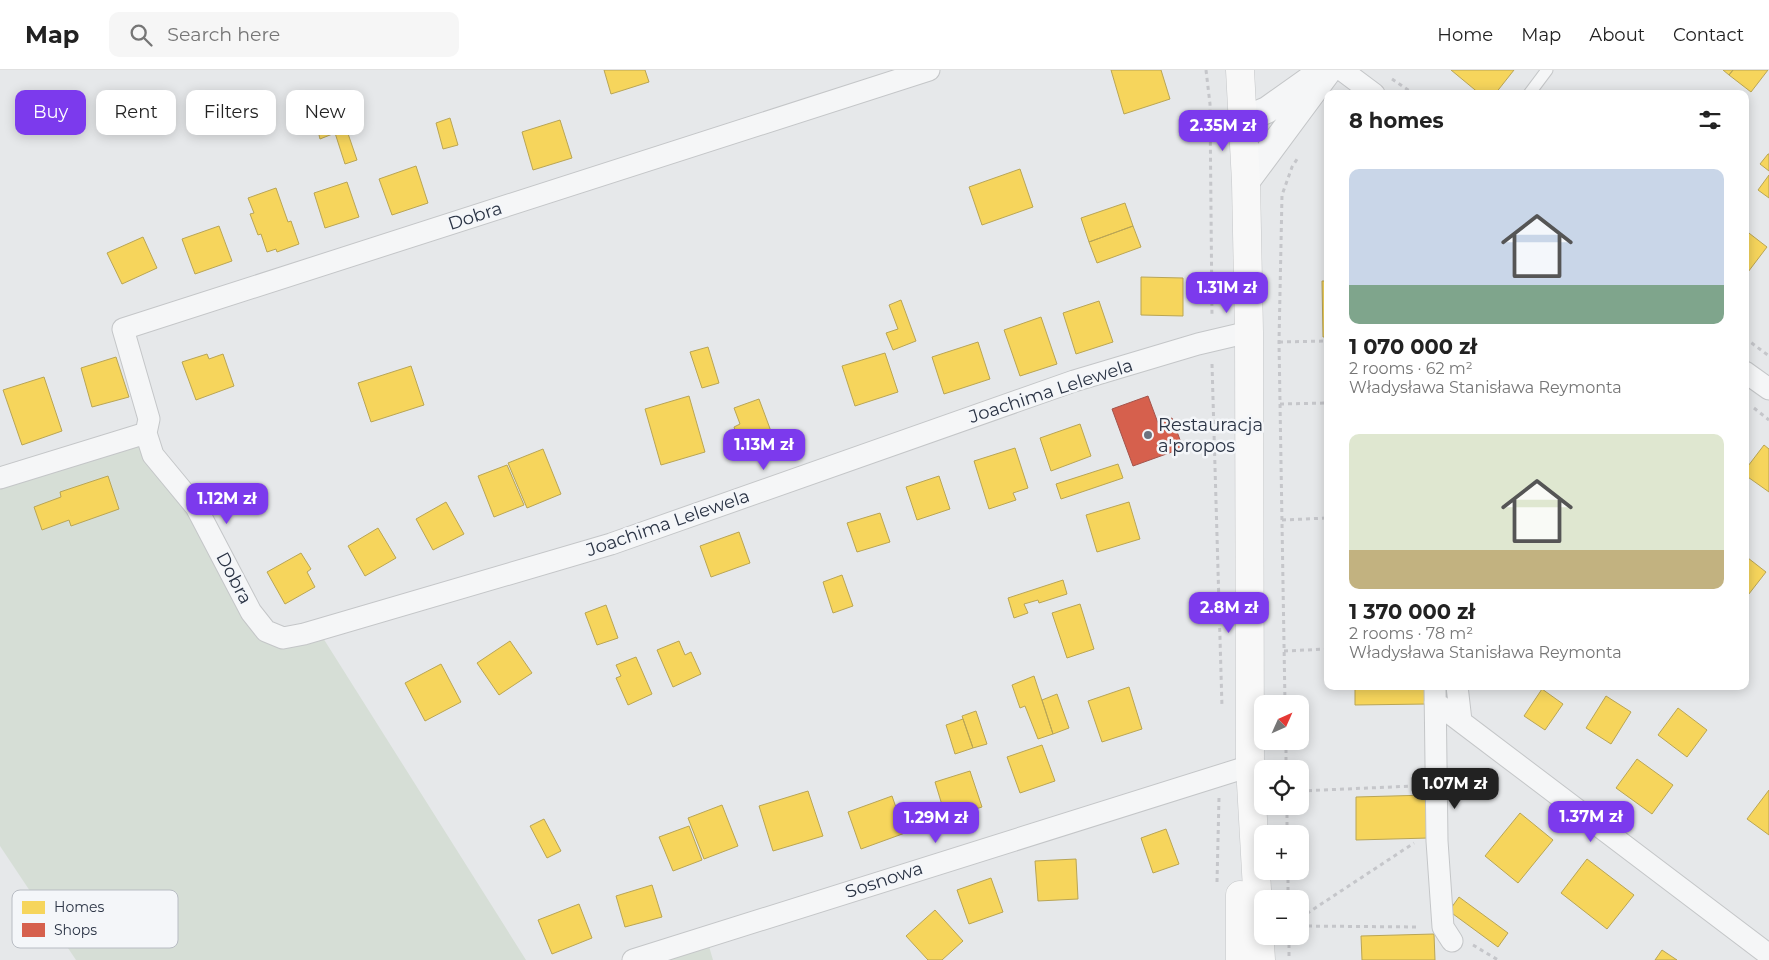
<!DOCTYPE html>
<html lang="en">
<head>
<meta charset="utf-8">
<style>
	body { margin:0; font-family:Montserrat,sans-serif; background:#f6f6f6; color:#222; height:100vh; display:flex; flex-direction:column; font-size:19px; white-space:nowrap }
	* { box-sizing:border-box; margin:0 }
	p { font-size:16px; color:#767676 }
	.icon { flex:none; width:28px; height:28px; fill:none; stroke:currentColor; stroke-width:2; stroke-linecap:round; stroke-linejoin:round }
	.map { position:relative; flex:1; overflow:hidden }
	.side { position:absolute; left:1324px; top:20px; width:425px; height:600px; display:flex; flex-direction:column; background:#fff; border-radius:10px; box-shadow:0 2px 12px #0003 }
	.side>* { flex:none }
	.hud { position:absolute; left:15px; top:20px; width:475px; height:45px; display:flex; gap:10px }
	.needle { width:32px; rotate:45deg }
	.controls { position:absolute; left:1254px; top:625px; display:grid; gap:10px }
	.controls a { display:grid; place-items:center; width:55px; height:55px; border-radius:10px; background:#fff; box-shadow:0 2px 12px #0003; font-size:25px }
	.price { position:absolute; translate:-50% -42px; padding:0 11px; border-radius:10px; background:#7c3aed; color:#fff; font-size:16px; line-height:32px; filter:drop-shadow(0 1px 2px #0008) }
	.price::after { content:''; position:absolute; left:50%; top:30px; width:15px; height:11px; margin-left:-8px; background:inherit; clip-path:polygon(0 0,100% 0,50% 100%) }
	.price.selected { background:#222; color:#fff }
	ul { padding:0; list-style:none }
	li { display:grid; align-content:center; gap:10px; height:265px; padding:0 25px }
	li span { display:grid; place-items:center; height:155px; border-radius:10px; color:#555 }
	li>.icon { margin-inline-start:auto }
	span .icon { width:90px; height:90px; fill:#fffc; stroke-width:1 }
	li b { font-size:21px }
	h2 { display:flex; justify-content:space-between; align-items:center; height:60px; padding:0 25px; font-size:21px }
	.pill { padding:0 18px; border-radius:10px; background:#fff; box-shadow:0 2px 12px #0003; font-size:18px; line-height:45px }
	.pill.selected { background:#7c3aed; color:#fff }
	header { display:flex; align-items:center; gap:30px; box-sizing:border-box; height:70px; padding:0 25px; background:#fff; border-bottom:1px solid #e0e0e0 }
	header strong { font-size:24px }
	nav { display:flex; gap:28px; margin-inline-start:auto; font-size:18px }
	.search { width:350px; height:45px; background:#f6f6f6; display:flex; align-items:center; gap:12px; box-sizing:border-box; padding:0 18px; border-radius:10px; color:#767676; font-size:19px }
	.map>svg:first-child { display:block }
	.green { fill:#d6ded6 }
	.homes { fill:#f6d55c; stroke:#b9a555 }
	.shops { fill:#d6604d; stroke:#a3534b }
	.lines { fill:none; stroke-linecap:round; stroke-linejoin:round }
	.service-casing { stroke:#c4c6c8; stroke-width:13 }
	.minor-casing { stroke:#c4c6c8; stroke-width:23 }
	.tertiary-casing { stroke:#c4c6c8; stroke-width:28 }
	.secondary-casing { stroke:#c4c6c8; stroke-width:29 }
	.path { stroke:#c5c6ca; stroke-width:3; stroke-dasharray:4 4; stroke-linecap:butt }
	.service { stroke:#f5f6f7; stroke-width:11 }
	.minor { stroke:#f5f6f7; stroke-width:21 }
	.tertiary { stroke:#f5f6f7; stroke-width:26 }
	.secondary { stroke:#f8f8f8; stroke-width:28 }
	.poi-dot { fill:#6c737f; stroke:#f4f6f9; stroke-width:2 }
	.labels { text-anchor:middle; stroke-width:5; stroke-linejoin:round; paint-order:stroke }
	.street-label { font-size:18px; fill:#2b3445; stroke:#f4f6f9 }
	.poi-label { font-size:18px; fill:#2b3445; stroke:#f4f6f9; text-anchor:start }
	.key { fill:#f4f6f9; stroke:#b8bcc3; stroke-width:1 }
	.key-label { font-size:14px; fill:#2b3445 }
</style>
</head>
<body>
<header>
<strong>Map</strong>
<div class="search"><svg class="icon" aria-label="search" viewBox="0 0 24 24"><circle cx="10" cy="10" r="6"/><path d="M15 15l6 6"/></svg>Search here</div>
<nav><a>Home</a><a>Map</a><a>About</a><a>Contact</a></nav>
</header>
<div class="map">
<svg width="1769" height="890" viewBox="0 0 1769 890">
	<rect width="100%" height="100%" fill="#e6e8ea"/>
	<!-- green -->
	<path class="green" d="M 146,363 L 266,561 L 318,560 L 526,890 L 76,890 L 0,776 L 0,408 Z
		M 706,866 L 713,890 L 633,890 Z"/>
	<!-- homes -->
	<path class="homes" d="M 604,0 L 645,0 L 649,12 L 611,24 Z
		M 1111,0 L 1161,0 L 1170,29 L 1124,44 Z
		M 1451,0 L 1514,0 L 1495,24 L 1480,24 Z
		M 1723,0 L 1733,0 L 1729,5 Z
		M 1733,0 L 1768,0 L 1751,22 L 1729,5 Z
		M 450,48 L 458,75 L 443,79 L 436,53 Z
		M 343,49 L 357,90 L 345,94 L 335,63 L 320,69 L 317,57 Z
		M 560,50 L 572,88 L 533,100 L 522,62 Z
		M 1768,84 L 1769,84 L 1769,101 L 1760,94 Z
		M 416,96 L 428,133 L 392,145 L 379,109 Z
		M 1020,99 L 1033,137 L 982,155 L 969,117 Z
		M 1769,105 L 1769,128 L 1758,120 Z
		M 347,112 L 359,147 L 325,158 L 314,123 Z
		M 276,118 L 288,152 L 291,151 L 299,174 L 277,182 L 276,179 L 267,182 L 261,164 L 258,165 L 250,144 L 254,143 L 248,128 Z
		M 1125,133 L 1133,156 L 1089,172 L 1081,148 Z
		M 219,156 L 232,191 L 195,204 L 182,169 Z
		M 1133,156 L 1141,177 L 1097,193 L 1089,172 Z
		M 1745,160 L 1767,177 L 1745,206 Z
		M 143,167 L 157,198 L 122,214 L 107,183 Z
		M 1141,207 L 1183,208 L 1183,246 L 1141,245 Z
		M 1322,211 L 1328,211 L 1328,267 L 1323,267 Z
		M 901,230 L 916,271 L 893,280 L 886,263 L 898,259 L 889,235 Z
		M 1099,231 L 1113,272 L 1076,284 L 1063,243 Z
		M 1041,247 L 1057,294 L 1020,306 L 1004,260 Z
		M 978,272 L 990,309 L 944,324 L 932,287 Z
		M 708,277 L 719,313 L 702,318 L 690,282 Z
		M 885,283 L 898,322 L 855,336 L 842,296 Z
		M 207,284 L 209,289 L 223,284 L 234,316 L 196,330 L 182,292 Z
		M 116,287 L 129,327 L 92,337 L 81,298 Z
		M 411,296 L 424,335 L 371,352 L 358,313 Z
		M 44,307 L 62,361 L 22,375 L 3,320 Z
		M 689,326 L 705,382 L 661,395 L 645,339 Z
		M 759,329 L 772,364 L 740,375 L 734,357 L 740,354 L 734,338 Z
		M 1080,354 L 1091,386 L 1051,401 L 1040,368 Z
		M 1764,375 L 1769,379 L 1769,422 L 1745,405 L 1745,400 Z
		M 1015,378 L 1028,418 L 1013,423 L 1016,430 L 989,439 L 974,391 Z
		M 543,379 L 561,424 L 527,438 L 508,393 Z
		M 1118,394 L 1123,408 L 1061,429 L 1056,414 Z
		M 507,395 L 524,435 L 494,447 L 478,406 Z
		M 108,406 L 119,439 L 71,456 L 69,450 L 42,460 L 34,437 L 61,427 L 60,422 Z
		M 939,406 L 950,439 L 917,450 L 906,417 Z
		M 446,432 L 464,464 L 433,480 L 416,449 Z
		M 1129,432 L 1140,469 L 1097,482 L 1086,445 Z
		M 880,443 L 890,472 L 857,482 L 847,453 Z
		M 378,458 L 396,488 L 365,506 L 348,476 Z
		M 739,462 L 750,493 L 711,507 L 700,476 Z
		M 301,483 L 311,499 L 307,502 L 315,517 L 285,534 L 267,502 Z
		M 1748,488 L 1766,502 L 1745,529 L 1745,492 Z
		M 842,505 L 853,536 L 833,543 L 823,512 Z
		M 1063,510 L 1067,524 L 1039,533 L 1038,530 L 1024,534 L 1028,543 L 1014,548 L 1008,528 Z
		M 1080,534 L 1094,579 L 1067,588 L 1052,543 Z
		M 606,535 L 618,568 L 597,575 L 585,543 Z
		M 510,571 L 532,603 L 499,625 L 477,593 Z
		M 679,571 L 685,585 L 691,582 L 701,604 L 673,617 L 657,580 Z
		M 636,587 L 652,624 L 628,635 L 616,608 L 621,606 L 616,595 Z
		M 441,594 L 461,632 L 425,651 L 405,613 Z
		M 1034,606 L 1053,664 L 1038,669 L 1025,636 L 1020,638 L 1012,615 Z
		M 1355,616 L 1427,616 L 1427,634 L 1355,635 Z
		M 1129,617 L 1142,659 L 1102,672 L 1088,631 Z
		M 1542,619 L 1563,634 L 1545,660 L 1524,646 Z
		M 1057,624 L 1069,658 L 1053,664 L 1042,630 Z
		M 1606,626 L 1631,642 L 1611,674 L 1586,658 Z
		M 1678,638 L 1707,660 L 1687,687 L 1658,665 Z
		M 976,641 L 987,674 L 973,678 L 962,646 Z
		M 963,649 L 973,678 L 955,684 L 946,655 Z
		M 1042,675 L 1055,711 L 1020,723 L 1007,687 Z
		M 1637,689 L 1673,715 L 1652,744 L 1616,718 Z
		M 970,701 L 982,737 L 946,748 L 935,712 Z
		M 1769,720 L 1769,765 L 1747,749 Z
		M 808,721 L 823,766 L 773,781 L 759,736 Z
		M 1428,725 L 1429,768 L 1356,770 L 1356,727 Z
		M 892,726 L 905,763 L 861,779 L 848,742 Z
		M 722,735 L 738,776 L 704,789 L 688,748 Z
		M 1520,743 L 1553,770 L 1518,813 L 1485,786 Z
		M 544,749 L 561,781 L 547,788 L 530,756 Z
		M 689,756 L 702,790 L 673,801 L 659,767 Z
		M 1166,759 L 1179,794 L 1153,803 L 1141,768 Z
		M 1076,789 L 1078,829 L 1038,831 L 1035,791 Z
		M 1587,789 L 1634,825 L 1607,859 L 1561,823 Z
		M 991,808 L 1003,842 L 969,854 L 957,820 Z
		M 652,815 L 662,847 L 625,857 L 616,826 Z
		M 1459,827 L 1508,863 L 1498,877 L 1449,841 Z
		M 579,834 L 592,868 L 552,884 L 538,850 Z
		M 935,840 L 963,871 L 942,890 L 928,890 L 906,866 Z
		M 1434,864 L 1435,890 L 1362,890 L 1361,866 Z
		M 1662,880 L 1677,890 L 1655,890 Z"/>
	<!-- shops -->
	<path class="shops" d="M 1148,326 L 1158,353 L 1172,348 L 1183,378 L 1133,396 L 1112,339 Z"/>
	<g class="lines">
		<!-- service casing -->
		<g class="service-casing">
			<path id="service" d="M 1529,24 L 1547,0"/>
		</g>
		<!-- minor casing -->
		<g class="minor-casing">
			<path id="minor" d="M 929,0 L 123,259 L 149,349 L 146,363 L 153,385 L 196,437 L 251,542 L 266,561 L 283,568 L 304,564 L 611,474 L 1074,311 L 1198,274 L 1249,262
				M 1342,0 L 1374,24
				M 1745,302 L 1769,319
				M 0,408 L 146,363
				M 1435,616 L 1437,771 L 1443,857 L 1452,871
				M 1457,616 L 1461,651
				M 1435,632 L 1769,885
				M 633,890 L 1250,696"/>
		</g>
		<!-- tertiary casing -->
		<g class="tertiary-casing">
			<path id="tertiary" d="M 1243,50 L 1267,40 L 1315,6
				M 1246,112 L 1329,0"/>
		</g>
		<!-- secondary casing -->
		<g class="secondary-casing">
			<path id="secondary" d="M 1240,0 L 1246,112 L 1249,262 L 1250,696 L 1261,890
				M 1240,825 L 1240,890"/>
		</g>
		<!-- path -->
		<path class="path" d="M 1206,0 L 1210,34 L 1212,247
			M 1392,9 L 1414,24
			M 1745,268 L 1769,286
			M 1279,272 L 1328,271
			M 1212,294 L 1222,637
			M 1280,334 L 1328,333
			M 1754,338 L 1769,350
			M 1282,450 L 1328,448
			M 1284,581 L 1328,579
			M 1285,634 L 1279,272 L 1282,125 L 1292,97 L 1299,86
			M 1286,671 L 1286,699
			M 1300,721 L 1414,716
			M 1287,736 L 1287,764
			M 1288,801 L 1288,829
			M 1217,812 L 1219,728
			M 1300,848 L 1414,773
			M 1300,856 L 1420,857
			M 1289,866 L 1289,887
			M 1473,875 L 1498,890"/>
		<!-- service -->
		<use href="#service" class="service"/>
		<!-- minor -->
		<use href="#minor" class="minor"/>
		<!-- tertiary -->
		<use href="#tertiary" class="tertiary"/>
		<!-- secondary -->
		<use href="#secondary" class="secondary"/>
	</g>
	<!-- markers -->
	<circle class="poi-dot" cx="1148" cy="365" r="5"/>
	<g class="labels">
		<!-- street labels -->
		<g class="street-label">
			<text transform="translate(475 146) rotate(-18)" y="6">Dobra</text>
			<text transform="translate(1051 321) rotate(-18)" y="6">Joachima Lelewela</text>
			<text transform="translate(668 453) rotate(-19)" y="6">Joachima Lelewela</text>
			<text transform="translate(234 508) rotate(62)" y="6">Dobra</text>
			<text transform="translate(884 810) rotate(-18)" y="6">Sosnowa</text>
		</g>
		<!-- poi labels -->
		<g class="poi-label">
			<text x="1158" y="361">Restauracja<tspan x="1158" dy="21">a'propos</tspan></text>
		</g>
	</g>
	<!-- legend -->
	<rect x="12" y="820" width="166" height="58" rx="8" class="key"/>
	<rect x="22" y="831" width="23" height="13" fill="#f6d55c"/>
	<rect x="22" y="853" width="23" height="14" fill="#d6604d"/>
	<g class="key-label">
		<text x="54" y="842">Homes</text>
		<text x="54" y="865">Shops</text>
	</g>
</svg>
<div class="controls">
<a><svg class="needle" viewBox="-14 -14 28 28"><path d="M0-13l5 13h-10z" fill="#e53935"/><path d="M0 13l5-13h-10z" fill="#767676"/></svg></a>
<a><svg class="icon" aria-label="locate" viewBox="0 0 24 24"><circle cx="12" cy="12" r="6"/><path d="M12 2v4M12 18v4M2 12h4M18 12h4"/></svg></a>
<a>+</a>
<a>−</a>
</div>
<b class="price" style="left:1223px;top:82px">2.35M zł</b>
<b class="price" style="left:1227px;top:244px">1.31M zł</b>
<b class="price" style="left:764px;top:401px">1.13M zł</b>
<b class="price" style="left:227px;top:455px">1.12M zł</b>
<b class="price" style="left:1229px;top:564px">2.8M zł</b>
<b class="price selected" style="left:1455px;top:740px">1.07M zł</b>
<b class="price" style="left:1591px;top:773px">1.37M zł</b>
<b class="price" style="left:936px;top:774px">1.29M zł</b>
<div class="hud">
<a class="pill selected">Buy</a>
<a class="pill">Rent</a>
<a class="pill">Filters</a>
<a class="pill">New</a>
</div>
<section class="side">
<h2>8 homes<svg class="icon" aria-label="filters" viewBox="0 0 24 24"><path d="M4 7h16M4 17h16"/><circle cx="9" cy="7" r="2"/><circle cx="15" cy="17" r="2"/></svg></h2>
<ul>
<li><span style="background:linear-gradient(#c9d6e8 75%,#7fa58c 0)"><svg class="icon" aria-label="home" viewBox="0 0 24 24"><path d="M3 11l9-7 9 7M6 9v11h12V9"/></svg></span><div><b>1 070 000 zł</b><p>2 rooms · 62 m²</p><p>Władysława Stanisława Reymonta</p></div></li>
<li><span style="background:linear-gradient(#dfe7d0 75%,#c2b280 0)"><svg class="icon" aria-label="home" viewBox="0 0 24 24"><path d="M3 11l9-7 9 7M6 9v11h12V9"/></svg></span><div><b>1 370 000 zł</b><p>2 rooms · 78 m²</p><p>Władysława Stanisława Reymonta</p></div></li>
</ul>
</section>
</div>
</body>
</html>
